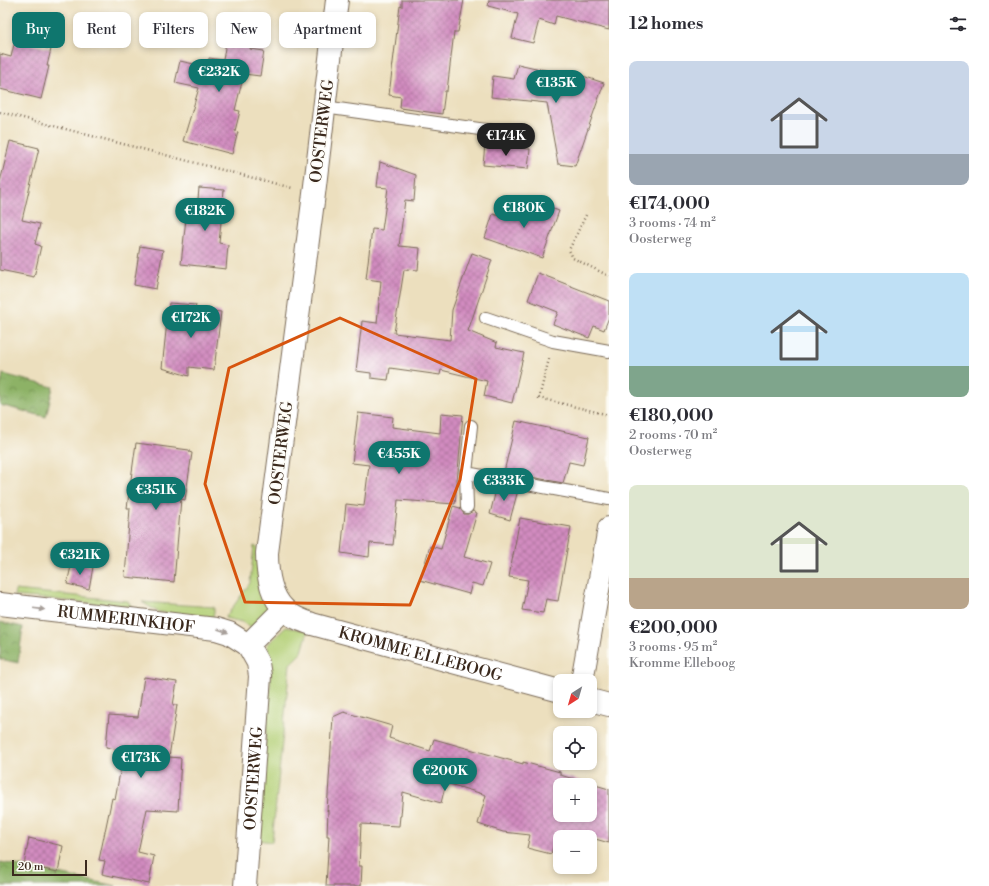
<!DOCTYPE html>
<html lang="en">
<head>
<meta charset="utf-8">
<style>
	body { margin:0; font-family:"Libre Bodoni",serif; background:#f7f7f7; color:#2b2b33; height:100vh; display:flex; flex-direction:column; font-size:15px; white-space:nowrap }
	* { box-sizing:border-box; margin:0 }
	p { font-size:13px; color:#7c7c81 }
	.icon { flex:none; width:22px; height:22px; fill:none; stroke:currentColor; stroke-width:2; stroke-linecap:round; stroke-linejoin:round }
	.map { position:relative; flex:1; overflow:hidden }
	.sheet { display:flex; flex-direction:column; background:#fff; width:380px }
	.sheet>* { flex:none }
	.banner { position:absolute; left:12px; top:12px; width:380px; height:36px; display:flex; gap:8px }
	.needle { width:26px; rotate:217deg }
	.tools { position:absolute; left:553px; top:674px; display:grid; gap:8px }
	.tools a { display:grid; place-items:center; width:44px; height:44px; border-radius:8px; background:#fff; box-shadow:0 2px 6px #0003; font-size:20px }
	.scale { position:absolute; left:12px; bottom:10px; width:75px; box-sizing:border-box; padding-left:4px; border:2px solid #3b2a1e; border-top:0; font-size:11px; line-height:14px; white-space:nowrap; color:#3b2a1e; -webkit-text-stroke:3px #fdfcf7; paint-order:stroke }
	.price { position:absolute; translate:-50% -34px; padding:0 9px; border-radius:14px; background:#0f766e; color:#fff; font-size:13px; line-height:26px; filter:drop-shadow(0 1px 2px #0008) }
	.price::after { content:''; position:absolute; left:50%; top:24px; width:12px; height:9px; margin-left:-6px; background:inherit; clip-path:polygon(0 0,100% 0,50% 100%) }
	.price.on { background:#222; color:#fff }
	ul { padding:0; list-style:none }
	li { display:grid; align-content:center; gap:8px; height:212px; padding:0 20px }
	li span { display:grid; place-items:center; height:124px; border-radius:8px; color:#555 }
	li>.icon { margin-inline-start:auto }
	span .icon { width:72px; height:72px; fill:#fffc; stroke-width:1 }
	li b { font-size:17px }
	h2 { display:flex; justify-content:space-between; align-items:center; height:48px; padding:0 20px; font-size:17px }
	.pill { padding:0 14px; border-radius:8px; background:#fff; box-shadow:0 2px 6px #0003; font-size:14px; line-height:36px }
	.pill.on { background:#0f766e; color:#fff }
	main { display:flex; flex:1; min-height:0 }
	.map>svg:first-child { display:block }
	.green { fill:#b2cf75; stroke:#767c4a }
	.forest { fill:url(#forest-crowns); stroke:#646e42 }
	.building { fill:url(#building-cross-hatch); fill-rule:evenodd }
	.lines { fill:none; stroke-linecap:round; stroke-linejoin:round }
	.lane-casing { stroke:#796956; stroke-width:14 }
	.street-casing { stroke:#796956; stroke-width:24 }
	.path { stroke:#796956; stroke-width:2.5; stroke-dasharray:1 3; stroke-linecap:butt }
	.lane { stroke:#fff; stroke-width:12 }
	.street { stroke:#fff; stroke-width:22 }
	.oneway { fill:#a79f9a }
	.marked { fill:none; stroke:#d7540e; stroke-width:3; stroke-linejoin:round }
	.labels { text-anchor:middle; stroke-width:3.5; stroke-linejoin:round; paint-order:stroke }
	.street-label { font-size:16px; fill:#3b2a1e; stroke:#fdfcf7 }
</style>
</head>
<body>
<main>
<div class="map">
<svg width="609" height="886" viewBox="0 0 609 886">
	<defs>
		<pattern id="forest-crowns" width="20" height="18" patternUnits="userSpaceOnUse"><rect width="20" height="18" fill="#8db266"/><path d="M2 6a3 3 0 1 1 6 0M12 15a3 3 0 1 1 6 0" fill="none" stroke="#749153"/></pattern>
		<pattern id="building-cross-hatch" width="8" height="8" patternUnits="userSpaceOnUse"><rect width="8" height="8" fill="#d18bbf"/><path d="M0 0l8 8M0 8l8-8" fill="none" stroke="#ab729b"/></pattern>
	</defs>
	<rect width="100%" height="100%" fill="#fdfcf7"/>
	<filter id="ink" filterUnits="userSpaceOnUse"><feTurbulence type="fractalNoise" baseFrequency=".025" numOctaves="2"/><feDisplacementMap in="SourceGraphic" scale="8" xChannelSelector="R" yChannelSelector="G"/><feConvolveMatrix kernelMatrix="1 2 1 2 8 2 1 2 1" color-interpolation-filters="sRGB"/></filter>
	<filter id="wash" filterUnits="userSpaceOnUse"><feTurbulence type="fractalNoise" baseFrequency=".012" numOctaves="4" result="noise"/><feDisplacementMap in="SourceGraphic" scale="16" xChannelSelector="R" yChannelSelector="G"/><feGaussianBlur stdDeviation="0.9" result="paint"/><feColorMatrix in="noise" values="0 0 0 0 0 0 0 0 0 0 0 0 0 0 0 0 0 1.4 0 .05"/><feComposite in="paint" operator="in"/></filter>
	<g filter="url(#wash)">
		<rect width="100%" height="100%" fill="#ecdfbe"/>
		<!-- green -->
		<path class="green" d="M 254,546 L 260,549 L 277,607 L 253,629 L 242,622 L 225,618 L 250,583 Z
			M 15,590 L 128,601 L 132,607 L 14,596 Z
			M 142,602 L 214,607 L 214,613 L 212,619 L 158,612 Z
			M 286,627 L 308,631 L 302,652 L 290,664 L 272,842 L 257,840 L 271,676 L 270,658 L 267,645 Z"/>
		<!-- forest -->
		<path class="forest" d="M 3,374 L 53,387 L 46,417 L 0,405 L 0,388 Z
			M 0,622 L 23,627 L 18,663 L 0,659 Z
			M 0,862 L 16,865 L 116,886 L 4,886 L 0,885 Z"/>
		<g id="blocks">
			<!-- building -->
			<path class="building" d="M 402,0 L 464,0 L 458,32 L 454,32 L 447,91 L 445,91 L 442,114 L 400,108 L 401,97 L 389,95 L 400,6 L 402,7 Z
				M 489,0 L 609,0 L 609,30 L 556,16 L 554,25 L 539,20 L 533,43 L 512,38 L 518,14 L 488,6 Z
				M 228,30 L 252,34 L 250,49 L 264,51 L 260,76 L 244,74 L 235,110 L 240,111 L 235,131 L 238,132 L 232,154 L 183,141 L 199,88 L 175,83 L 180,61 L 208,67 L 209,58 L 223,60 Z
				M 15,40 L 51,49 L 47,66 L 49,66 L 41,99 L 0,89 L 0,54 L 11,57 Z
				M 518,64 L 576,77 L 577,74 L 604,83 L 575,166 L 558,164 L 547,103 L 491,97 L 493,76 L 514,79 Z
				M 10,141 L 39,148 L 22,220 L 40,224 L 35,244 L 41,246 L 34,277 L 0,270 L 0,182 Z
				M 485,144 L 530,149 L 528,169 L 483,165 Z
				M 380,162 L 416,175 L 414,201 L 405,200 L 399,246 L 420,248 L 418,270 L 407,269 L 407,270 L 404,270 L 394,333 L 450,340 L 452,310 L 472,253 L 492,260 L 468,331 L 497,343 L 496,347 L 524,353 L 512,403 L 484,396 L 487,381 L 441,370 L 440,375 L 390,368 L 388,380 L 371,378 L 371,373 L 356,371 L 362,321 L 377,323 L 381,281 L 366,279 L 372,229 L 382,230 L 388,188 L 377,187 Z
				M 199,188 L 224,190 L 219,243 L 228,245 L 226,269 L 181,264 L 187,209 L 197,210 Z
				M 532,201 L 559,211 L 542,258 L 485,238 L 493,214 L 503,217 L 506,207 L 527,215 Z
				M 140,246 L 163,250 L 156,289 L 134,285 Z
				M 538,273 L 609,301 L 609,317 L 604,330 L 594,326 L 589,338 L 553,324 L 558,312 L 528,300 Z
				M 169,303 L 196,305 L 195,309 L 221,312 L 214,370 L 189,367 L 189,376 L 162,368 Z
				M 358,413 L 393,417 L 392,427 L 440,433 L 441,413 L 463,415 L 455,504 L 398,500 L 393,545 L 370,543 L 369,557 L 341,553 L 346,504 L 364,506 L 369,465 L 352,463 Z
				M 516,421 L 589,437 L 583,465 L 569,462 L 563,483 L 504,472 Z
				M 136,443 L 189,450 L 189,452 L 192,453 L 185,500 L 181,499 L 174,582 L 125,577 L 130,508 L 127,508 Z
				M 497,486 L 518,490 L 510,520 L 490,514 Z
				M 453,506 L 460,508 L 464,514 L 468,514 L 473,511 L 477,513 L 464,557 L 490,564 L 483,586 L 472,583 L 469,594 L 420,580 L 430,546 L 441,549 Z
				M 520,518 L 571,527 L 558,601 L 546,599 L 543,613 L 522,610 L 528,580 L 509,577 Z
				M 72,562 L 93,567 L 89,589 L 67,584 Z
				M 144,677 L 177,682 L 173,705 L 177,705 L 169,757 L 181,758 L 178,811 L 147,809 L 138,852 L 154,856 L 149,884 L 102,874 L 105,861 L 99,860 L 112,798 L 115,799 L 124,751 L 106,747 L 109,715 L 138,717 Z
				M 344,712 L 392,726 L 389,738 L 430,751 L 434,739 L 523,764 L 523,762 L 560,772 L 560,775 L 609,789 L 609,843 L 582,835 L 581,837 L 556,837 L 551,854 L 527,848 L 530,835 L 503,832 L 478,824 L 486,795 L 446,783 L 441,803 L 403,792 L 401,816 L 400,816 L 399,826 L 361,824 L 359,866 L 362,866 L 361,886 L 326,886 L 329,836 L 327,836 L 328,810 L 327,811 L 333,717 ZM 560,785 L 590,785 L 590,815 L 560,815 Z
				M 29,838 L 63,846 L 58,872 L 24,865 Z"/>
		</g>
	</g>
	<g filter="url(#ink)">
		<use href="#blocks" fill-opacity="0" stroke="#796956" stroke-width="1"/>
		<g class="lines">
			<!-- lane casing -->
			<g class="lane-casing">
				<path id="lane" d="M 324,107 L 515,134
					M 486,318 L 553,341 L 609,351
					M 466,473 L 609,499
					M 467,507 L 466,473 L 471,426"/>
			</g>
			<!-- street casing -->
			<g class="street-casing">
				<g id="street">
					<path id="s1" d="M 337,0 L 314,194 L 267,553 C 267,572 270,595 284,609 C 291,617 303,621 312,624 L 560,691"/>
					<path id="s2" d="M 0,604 L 216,629 L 229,633 L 248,645"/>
					<path d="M 582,681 L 609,528"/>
					<path d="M 590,700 L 609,705"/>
					<path id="s3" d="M 245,886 L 260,676 L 258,663 L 248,645 L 284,609"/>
				</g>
			</g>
			<!-- path -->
			<path class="path" d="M 0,112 L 292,188
				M 586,215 L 569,250 L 573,258 L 609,276
				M 549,359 L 539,398 L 609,415"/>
			<!-- lane -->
			<use href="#lane" class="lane"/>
			<!-- street -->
			<use href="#street" class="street"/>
		</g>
		<!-- one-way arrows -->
		<defs><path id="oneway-solid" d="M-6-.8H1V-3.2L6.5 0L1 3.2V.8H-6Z"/></defs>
		<g class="oneway">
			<use href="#oneway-solid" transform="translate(39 609) rotate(7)"/>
			<use href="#oneway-solid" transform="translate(223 631) rotate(19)"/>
		</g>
	</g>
	<!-- marked area -->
	<path class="marked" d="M 340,318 L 476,379 L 460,480 L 410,605 L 245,602 L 205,484 L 229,368 Z"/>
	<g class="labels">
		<!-- street labels -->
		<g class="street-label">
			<text transform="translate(321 131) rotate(-83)" y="6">OOSTERWEG</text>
			<text transform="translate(280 453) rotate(-83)" y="6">OOSTERWEG</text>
			<text dy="6" stroke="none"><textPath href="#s2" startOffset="127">RUMMERINKHOF</textPath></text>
			<text dy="6" stroke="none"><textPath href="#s1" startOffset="762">KROMME ELLEBOOG</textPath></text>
			<text dy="6" stroke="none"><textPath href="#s3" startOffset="108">OOSTERWEG</textPath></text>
		</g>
	</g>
</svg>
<div class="tools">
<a><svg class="needle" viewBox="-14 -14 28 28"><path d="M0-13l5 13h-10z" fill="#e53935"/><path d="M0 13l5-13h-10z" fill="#7c7c81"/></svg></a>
<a><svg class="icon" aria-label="locate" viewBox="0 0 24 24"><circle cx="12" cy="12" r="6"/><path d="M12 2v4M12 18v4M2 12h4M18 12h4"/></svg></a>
<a>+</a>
<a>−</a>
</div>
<div class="scale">20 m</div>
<b class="price" style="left:219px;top:93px">€232K</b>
<b class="price" style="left:556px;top:104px">€135K</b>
<b class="price on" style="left:506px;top:157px">€174K</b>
<b class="price" style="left:524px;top:229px">€180K</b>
<b class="price" style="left:205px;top:232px">€182K</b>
<b class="price" style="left:191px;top:339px">€172K</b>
<b class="price" style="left:399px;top:475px">€455K</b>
<b class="price" style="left:504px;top:502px">€333K</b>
<b class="price" style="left:156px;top:511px">€351K</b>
<b class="price" style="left:80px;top:576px">€321K</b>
<b class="price" style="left:141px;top:779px">€173K</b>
<b class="price" style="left:445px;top:792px">€200K</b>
<div class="banner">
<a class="pill on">Buy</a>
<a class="pill">Rent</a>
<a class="pill">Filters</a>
<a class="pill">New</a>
<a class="pill">Apartment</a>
</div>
</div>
<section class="sheet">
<h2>12 homes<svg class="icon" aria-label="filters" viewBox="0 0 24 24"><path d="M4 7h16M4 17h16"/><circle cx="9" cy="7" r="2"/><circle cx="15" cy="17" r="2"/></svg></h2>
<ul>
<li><span style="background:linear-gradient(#c9d6e8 75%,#9aa5b1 0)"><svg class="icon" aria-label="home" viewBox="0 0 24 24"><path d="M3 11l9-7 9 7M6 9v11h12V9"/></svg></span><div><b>€174,000</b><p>3 rooms · 74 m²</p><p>Oosterweg</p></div></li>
<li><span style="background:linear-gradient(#bfe0f5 75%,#7fa58c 0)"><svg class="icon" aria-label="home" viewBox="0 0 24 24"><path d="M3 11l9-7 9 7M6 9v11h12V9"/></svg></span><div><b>€180,000</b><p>2 rooms · 70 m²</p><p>Oosterweg</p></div></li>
<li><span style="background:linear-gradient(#dfe7d0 75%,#b9a48a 0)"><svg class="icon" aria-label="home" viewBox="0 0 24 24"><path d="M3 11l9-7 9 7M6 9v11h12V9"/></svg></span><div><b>€200,000</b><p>3 rooms · 95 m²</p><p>Kromme Elleboog</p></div></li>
</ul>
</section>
</main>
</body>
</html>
